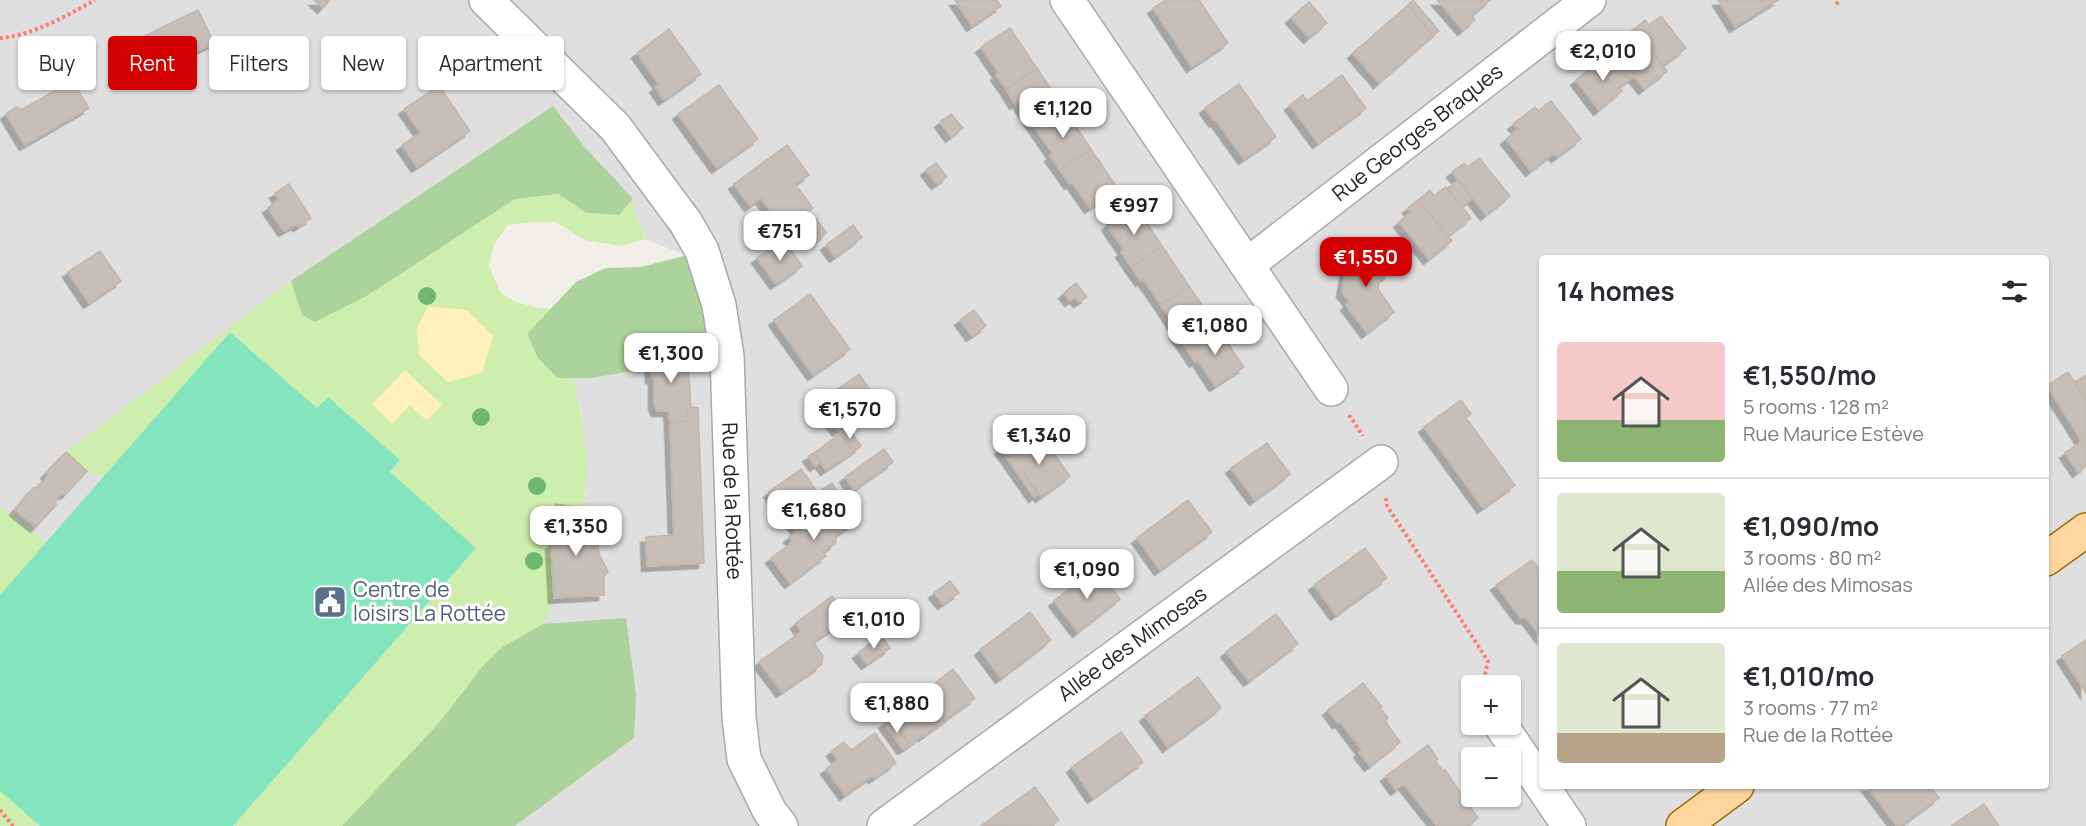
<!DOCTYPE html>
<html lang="en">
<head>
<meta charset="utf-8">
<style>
	body { margin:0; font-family:Manrope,sans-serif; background:#f7f7f7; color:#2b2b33; height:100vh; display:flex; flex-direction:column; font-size:22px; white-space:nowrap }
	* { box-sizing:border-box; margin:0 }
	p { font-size:20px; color:#7c7c81 }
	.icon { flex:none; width:33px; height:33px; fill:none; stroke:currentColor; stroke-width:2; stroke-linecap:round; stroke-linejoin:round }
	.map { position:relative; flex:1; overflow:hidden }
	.drawer { position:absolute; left:1539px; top:255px; width:510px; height:534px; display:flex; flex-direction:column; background:#fff; border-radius:6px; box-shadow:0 2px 4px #0004 }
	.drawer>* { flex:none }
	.hud { position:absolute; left:18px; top:36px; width:570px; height:54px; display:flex; gap:12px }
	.controls { position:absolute; left:1461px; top:675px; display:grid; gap:12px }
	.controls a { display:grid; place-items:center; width:60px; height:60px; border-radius:6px; background:#fff; box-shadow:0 2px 4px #0004; font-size:30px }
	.price { position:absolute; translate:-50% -51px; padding:0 14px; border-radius:12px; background:#fff; color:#222; font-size:20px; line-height:39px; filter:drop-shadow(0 2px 3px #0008) }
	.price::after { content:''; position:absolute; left:50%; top:36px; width:18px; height:14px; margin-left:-9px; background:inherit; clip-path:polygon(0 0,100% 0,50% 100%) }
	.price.selected { background:#d30001; color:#fff }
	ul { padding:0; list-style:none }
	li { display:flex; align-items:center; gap:18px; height:150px; padding:0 18px }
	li+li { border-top:2px solid #e1e1e2 }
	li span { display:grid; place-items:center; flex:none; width:168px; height:120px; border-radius:6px; color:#555 }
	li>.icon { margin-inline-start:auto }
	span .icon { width:72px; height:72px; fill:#fffc; stroke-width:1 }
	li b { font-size:26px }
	h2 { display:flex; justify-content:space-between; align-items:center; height:72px; padding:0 18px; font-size:26px }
	.pill { padding:0 21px; border-radius:6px; background:#fff; box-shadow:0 2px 4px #0004; font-size:21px; line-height:54px }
	.pill.selected { background:#d30001; color:#fff }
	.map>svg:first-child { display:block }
	.residential { fill:#e0dfdf; fill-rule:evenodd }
	.grass { fill:#cdeead }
	.forest { fill:#acd39b }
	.sand { fill:#fff1b9 }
	.pitch { fill:#83e4be }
	.building { fill:#c7beb7; stroke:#c5b5a9; stroke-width:1.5; filter:url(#shadow) }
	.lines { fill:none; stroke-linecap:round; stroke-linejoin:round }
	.minor-casing { stroke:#a9a9a9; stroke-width:36 }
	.primary-casing { stroke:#9f6a00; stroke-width:36 }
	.path { stroke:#ff7b6c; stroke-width:4; stroke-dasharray:3 3; stroke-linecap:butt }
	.minor { stroke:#fff; stroke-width:33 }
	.primary { stroke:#ffd6a0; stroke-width:33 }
	.tree { fill:#70b772 }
	.labels { text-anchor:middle; stroke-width:6; stroke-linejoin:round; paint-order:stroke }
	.street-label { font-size:21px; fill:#222; stroke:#fff }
	.service-label { font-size:21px; fill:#4e5e75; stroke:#fff; text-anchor:start }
</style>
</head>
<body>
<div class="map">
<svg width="2086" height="826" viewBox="0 0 2086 826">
	<defs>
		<filter id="shadow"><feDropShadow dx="-5.5" dy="5.5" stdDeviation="0" flood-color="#0004"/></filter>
	</defs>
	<rect width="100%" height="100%" fill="#f2efe8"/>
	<!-- residential -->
	<path class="residential" d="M 0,0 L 2086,0 L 2086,826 L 342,826 L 551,544 L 555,543 L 555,504 L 586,497 L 585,456 L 581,411 L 573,378 L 592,378 L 644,345 L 695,341 L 700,368 L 688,256 L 645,239 L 631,201 L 632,199 L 584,146 L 552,106 L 291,281 L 67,451 L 87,471 L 104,477 L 46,543 L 0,506 ZM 1542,258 L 2046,258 L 2046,786 L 1542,786 ZM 1472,686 L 1510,686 L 1510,724 L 1472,724 ZM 1472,758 L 1510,758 L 1510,796 L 1472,796 Z"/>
	<!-- grass -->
	<path class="grass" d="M 558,194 L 586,213 L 619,215 L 631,201 L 645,239 L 622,246 L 585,240 L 556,222 L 530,222 L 508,225 L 494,244 L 489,266 L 501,293 L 516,302 L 538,308 L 553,309 L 527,334 L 538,358 L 557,378 L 573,378 C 582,416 595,474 580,512 L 570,506 L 555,505 L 555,543 L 551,545 L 554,598 L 543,624 L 501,648 L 483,666 L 438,724 L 342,826 L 233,826 L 476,548 L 390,472 L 400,460 L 327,397 L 318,409 L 230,332 L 104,477 L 87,471 L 66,452 L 291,281 L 302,315 L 365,297 L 515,198 Z
		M 0,506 L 46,543 L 0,595 Z
		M 0,791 L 40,826 L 0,826 Z"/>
	<!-- forest -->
	<path class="forest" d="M 553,106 L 584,146 L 633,199 L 619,215 L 586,213 L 558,194 L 515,199 L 365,297 L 315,322 L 302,315 L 291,281 Z
		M 688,255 L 706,305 L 713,367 L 700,368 L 694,341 L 644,345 L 637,370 L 592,378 L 557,378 L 538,358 L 527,334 L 576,282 L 606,268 L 641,267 Z
		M 626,618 L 636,694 L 634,738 L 515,826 L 342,826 L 438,724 L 483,666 L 501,648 L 543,624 Z"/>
	<!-- sand -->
	<path class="sand" d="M 428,306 L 467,310 L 493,336 L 482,373 L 448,382 L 419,355 L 417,328 Z
		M 405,370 L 442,405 L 427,421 L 410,405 L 392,424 L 372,404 Z"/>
	<!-- pitch -->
	<path class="pitch" d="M 230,332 L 317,408 L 328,397 L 400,460 L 390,472 L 476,548 L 233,826 L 40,826 L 0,791 L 0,595 Z"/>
	<!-- building -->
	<path class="building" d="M 314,0 L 330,0 L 323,8 Z
		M 955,0 L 997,0 L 1001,6 L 972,26 Z
		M 1166,0 L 1199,0 L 1228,43 L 1192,67 L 1153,8 Z
		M 1413,0 L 1439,31 L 1433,36 L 1408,5 Z
		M 1437,0 L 1490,0 L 1472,16 L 1475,20 L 1463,30 Z
		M 1718,0 L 1778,0 L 1735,27 Z
		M 1309,2 L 1327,23 L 1309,38 L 1291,18 Z
		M 1408,5 L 1433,36 L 1379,83 L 1353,53 Z
		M 198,10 L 214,43 L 156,71 L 140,38 Z
		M 1661,16 L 1686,48 L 1663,66 L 1667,71 L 1634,29 L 1645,20 L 1649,25 Z
		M 1010,28 L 1037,68 L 1006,89 L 996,75 L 999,73 L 981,47 Z
		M 669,29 L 701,74 L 664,100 L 655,87 L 659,84 L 637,53 Z
		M 1634,29 L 1667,71 L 1644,89 L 1614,51 L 1626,41 L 1623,37 Z
		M 1616,53 L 1634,76 L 1629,80 L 1611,56 Z
		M 1611,56 L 1629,80 L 1619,88 L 1622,91 L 1599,110 L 1576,80 L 1599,62 L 1601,65 Z
		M 1037,68 L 1064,108 L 1035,128 L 1018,102 L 1015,104 L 1006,89 Z
		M 1342,75 L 1366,108 L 1318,143 L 1290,105 L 1303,95 L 1307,101 Z
		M 72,81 L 89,108 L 25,145 L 6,114 L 16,107 L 21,110 Z
		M 1239,84 L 1276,137 L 1244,159 L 1216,120 L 1214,121 L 1205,108 Z
		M 719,85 L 758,139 L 717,168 L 678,114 Z
		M 439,86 L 470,131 L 417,167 L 402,145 L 421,133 L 404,109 Z
		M 1551,101 L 1581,139 L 1557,157 L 1554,153 L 1531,171 L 1506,139 L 1518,129 L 1513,124 L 1535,107 L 1538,111 Z
		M 1064,108 L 1091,149 L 1060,170 L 1050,156 L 1053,154 L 1035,128 Z
		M 951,114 L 963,128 L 951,137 L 940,122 Z
		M 787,145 L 809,175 L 795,184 L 813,208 L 783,229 L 761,198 L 750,206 L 734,184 Z
		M 1091,149 L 1118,189 L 1090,208 L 1072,182 L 1070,184 L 1060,170 Z
		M 1479,158 L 1510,196 L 1486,215 L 1452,172 L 1464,163 L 1467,167 Z
		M 936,163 L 947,177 L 937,184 L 926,170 Z
		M 1459,180 L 1473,198 L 1462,207 L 1447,189 Z
		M 289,184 L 311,218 L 299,226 L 296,224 L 284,231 L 268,208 L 279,200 L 275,193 Z
		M 1446,187 L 1471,218 L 1448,236 L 1452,241 L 1418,200 L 1430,190 L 1434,196 Z
		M 1418,200 L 1452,241 L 1429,259 L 1399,222 L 1411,212 L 1408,208 Z
		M 1135,205 L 1162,246 L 1131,267 L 1121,252 L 1124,250 L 1107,225 Z
		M 812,214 L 827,233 L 817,241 L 808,228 L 797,236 L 792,229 Z
		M 853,225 L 862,237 L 835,257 L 826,245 Z
		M 783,239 L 802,266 L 776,284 L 757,258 Z
		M 1367,242 L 1390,273 L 1379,281 L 1378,289 L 1394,312 L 1367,333 L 1346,305 L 1350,302 L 1342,292 L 1347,262 L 1357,254 L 1354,251 Z
		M 1162,246 L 1189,286 L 1161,305 L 1143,279 L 1141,281 L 1131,267 Z
		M 100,251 L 121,281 L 89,303 L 68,272 Z
		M 1076,283 L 1087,297 L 1079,302 L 1075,297 L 1070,301 L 1064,293 Z
		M 1189,286 L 1216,326 L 1185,347 L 1175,333 L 1178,331 L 1161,305 Z
		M 810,294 L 850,349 L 813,375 L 774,320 Z
		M 974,310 L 986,326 L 972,336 L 960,320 Z
		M 1216,326 L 1244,367 L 1215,386 L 1198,360 L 1195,362 L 1185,347 Z
		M 687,352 L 691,407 L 687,409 L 688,421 L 670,423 L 669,411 L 657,411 L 654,404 L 654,378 L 651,378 L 650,357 L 653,353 Z
		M 2068,372 L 2086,399 L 2086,466 L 2078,472 L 2065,453 L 2082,441 L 2047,386 Z
		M 859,374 L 879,402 L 838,431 L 818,403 Z
		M 2086,375 L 2086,399 L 2075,382 Z
		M 1461,400 L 1471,414 L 1466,418 L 1515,485 L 1483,508 L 1424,427 Z
		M 691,407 L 698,408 L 704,563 L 647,566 L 646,537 L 674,535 L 670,423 L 688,421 L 687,409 Z
		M 1033,426 L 1040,434 L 1007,458 L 1000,449 Z
		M 848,428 L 861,446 L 853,452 L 840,434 Z
		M 840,434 L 853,452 L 826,470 L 814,453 Z
		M 1040,434 L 1070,476 L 1041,497 L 1022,471 L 1018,474 L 1007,458 Z
		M 1267,443 L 1290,474 L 1255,500 L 1231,468 Z
		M 884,449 L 893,462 L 854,490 L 845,477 Z
		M 66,452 L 87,471 L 67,493 L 60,495 L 56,500 L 56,505 L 36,527 L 15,510 L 33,488 L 37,488 L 48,476 L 46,473 Z
		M 814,453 L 821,462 L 815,466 L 808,456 Z
		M 801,469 L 818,493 L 821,490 L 833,505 L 798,531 L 769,492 Z
		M 1022,471 L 1038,494 L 1034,497 L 1018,474 Z
		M 832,483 L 842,499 L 833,505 L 821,490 Z
		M 842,499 L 859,519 L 837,535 L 835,544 L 823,552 L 826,556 L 790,583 L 771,558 L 793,542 L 789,537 Z
		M 1188,500 L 1212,532 L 1160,570 L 1137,538 Z
		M 555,504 L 570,506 L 580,512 L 590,528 L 592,540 L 597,542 L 599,554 L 608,572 L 604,577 L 604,595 L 554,598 L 551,544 L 555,543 Z
		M 1365,548 L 1387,578 L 1336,615 L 1314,585 Z
		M 1532,560 L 1542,573 L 1540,575 L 1542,578 L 1542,638 L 1527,618 L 1521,618 L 1496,585 Z
		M 1096,568 L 1120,599 L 1078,632 L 1054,601 Z
		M 950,581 L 959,593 L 943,604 L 934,593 Z
		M 832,596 L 845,614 L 855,607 L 858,611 L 813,642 L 823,656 L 821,665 L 782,692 L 759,662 L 801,632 L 796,623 Z
		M 1030,612 L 1051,640 L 1001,678 L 980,650 Z
		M 1276,614 L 1298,644 L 1249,681 L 1226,652 Z
		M 881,635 L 890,648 L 867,664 L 858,653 Z
		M 2086,640 L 2086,693 L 2062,656 Z
		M 953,669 L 975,698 L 924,736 L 923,735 L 910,745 L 890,719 Z
		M 1198,677 L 1221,708 L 1168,747 L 1145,716 Z
		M 1363,683 L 1382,707 L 1380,708 L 1388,718 L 1385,721 L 1400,742 L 1370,766 L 1359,752 L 1362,750 L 1340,721 L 1338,723 L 1328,710 Z
		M 890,719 L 910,745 L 903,749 L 884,723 Z
		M 1121,732 L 1143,762 L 1093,798 L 1072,767 Z
		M 875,733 L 896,763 L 874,778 L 872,776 L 845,795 L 826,769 L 838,760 L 832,751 L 844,742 L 851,750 Z
		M 1428,745 L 1438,759 L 1435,761 L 1443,771 L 1445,770 L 1478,818 L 1468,826 L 1437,826 L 1404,784 L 1396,790 L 1386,776 Z
		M 1867,786 L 1937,786 L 1932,789 L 1939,798 L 1900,826 L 1897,826 Z
		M 1035,787 L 1059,820 L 1050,826 L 982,825 Z
		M 1984,804 L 1999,826 L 1951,826 Z"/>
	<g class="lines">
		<!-- minor casing -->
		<g class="minor-casing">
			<g id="minor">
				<path id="s1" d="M 486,0 L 615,127 L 686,223 L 702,251 L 719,305 L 727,356 L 739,718 L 744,759 L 770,812 L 781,826"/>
				<path d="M 1067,0 L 1331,389"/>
				<path id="s2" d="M 1247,265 L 1589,0"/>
				<path d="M 1500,724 L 1542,786"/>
				<path d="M 1542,786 L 1569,826"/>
				<path id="s3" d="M 884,826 L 1381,462"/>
			</g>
		</g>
		<!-- primary casing -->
		<g class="primary-casing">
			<path id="primary" d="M 2046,559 L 2086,530
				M 1683,826 L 1737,786"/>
		</g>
		<!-- path -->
		<path class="path" d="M 1836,4 L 1840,0
			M 0,38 C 34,35 66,16 95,0
			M 1349,415 L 1363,436
			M 1386,498 L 1387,506 L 1488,661 L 1482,686
			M 0,810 L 13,826"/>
		<!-- minor -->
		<use href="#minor" class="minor"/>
		<!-- primary -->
		<use href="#primary" class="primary"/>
	</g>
	<!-- trees -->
	<g class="tree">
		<circle cx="427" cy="296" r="9"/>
		<circle cx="481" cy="417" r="9"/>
		<circle cx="537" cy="486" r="9"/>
		<circle cx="534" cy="561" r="9"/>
	</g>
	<!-- icons -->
	<defs>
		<g id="civic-square" transform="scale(1.725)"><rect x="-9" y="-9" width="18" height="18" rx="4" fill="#5c6f8a" stroke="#fff"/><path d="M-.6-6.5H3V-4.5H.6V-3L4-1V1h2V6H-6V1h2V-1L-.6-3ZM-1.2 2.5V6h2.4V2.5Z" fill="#fff"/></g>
	</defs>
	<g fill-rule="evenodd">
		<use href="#civic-square" x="330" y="602"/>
	</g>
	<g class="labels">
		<!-- street labels -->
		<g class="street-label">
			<text dy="7" stroke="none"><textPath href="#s2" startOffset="216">Rue Georges Braques</textPath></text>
			<text dy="7" stroke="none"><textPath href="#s1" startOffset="586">Rue de la Rottée</textPath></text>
			<text dy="7" stroke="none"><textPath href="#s3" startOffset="308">Allée des Mimosas</textPath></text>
		</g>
		<!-- service labels -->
		<g class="service-label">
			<text x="353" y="597">Centre de<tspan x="353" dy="24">loisirs La Rottée</tspan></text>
		</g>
	</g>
</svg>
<div class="controls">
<a>+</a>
<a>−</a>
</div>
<b class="price" style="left:1603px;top:82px">€2,010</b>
<b class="price" style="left:1063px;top:139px">€1,120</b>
<b class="price" style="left:1134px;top:236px">€997</b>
<b class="price" style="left:780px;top:262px">€751</b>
<b class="price selected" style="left:1366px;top:288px">€1,550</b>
<b class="price" style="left:1215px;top:356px">€1,080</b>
<b class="price" style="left:671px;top:384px">€1,300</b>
<b class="price" style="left:850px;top:440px">€1,570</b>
<b class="price" style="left:1039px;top:466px">€1,340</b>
<b class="price" style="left:814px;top:541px">€1,680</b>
<b class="price" style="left:576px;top:557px">€1,350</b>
<b class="price" style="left:1087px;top:600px">€1,090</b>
<b class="price" style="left:874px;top:650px">€1,010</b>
<b class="price" style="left:897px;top:734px">€1,880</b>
<div class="hud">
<a class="pill">Buy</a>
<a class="pill selected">Rent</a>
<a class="pill">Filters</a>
<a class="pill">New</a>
<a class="pill">Apartment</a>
</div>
<section class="drawer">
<h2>14 homes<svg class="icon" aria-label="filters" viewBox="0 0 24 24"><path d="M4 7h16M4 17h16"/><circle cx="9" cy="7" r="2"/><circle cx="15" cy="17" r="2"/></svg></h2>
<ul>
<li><span style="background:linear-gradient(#f6c9c9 65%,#8fb573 0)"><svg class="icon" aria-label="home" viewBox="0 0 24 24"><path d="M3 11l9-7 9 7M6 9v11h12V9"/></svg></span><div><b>€1,550/mo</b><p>5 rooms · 128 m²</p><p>Rue Maurice Estève</p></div></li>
<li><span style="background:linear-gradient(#dfe7d0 65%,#8fb573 0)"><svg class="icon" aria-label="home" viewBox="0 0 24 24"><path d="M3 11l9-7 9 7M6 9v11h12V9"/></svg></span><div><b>€1,090/mo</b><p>3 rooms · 80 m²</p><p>Allée des Mimosas</p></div></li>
<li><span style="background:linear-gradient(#dfe7d0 75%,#b9a48a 0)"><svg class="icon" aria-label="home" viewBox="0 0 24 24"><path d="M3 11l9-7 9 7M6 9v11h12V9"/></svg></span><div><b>€1,010/mo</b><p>3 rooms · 77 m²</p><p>Rue de la Rottée</p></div></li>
</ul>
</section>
</div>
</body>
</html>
